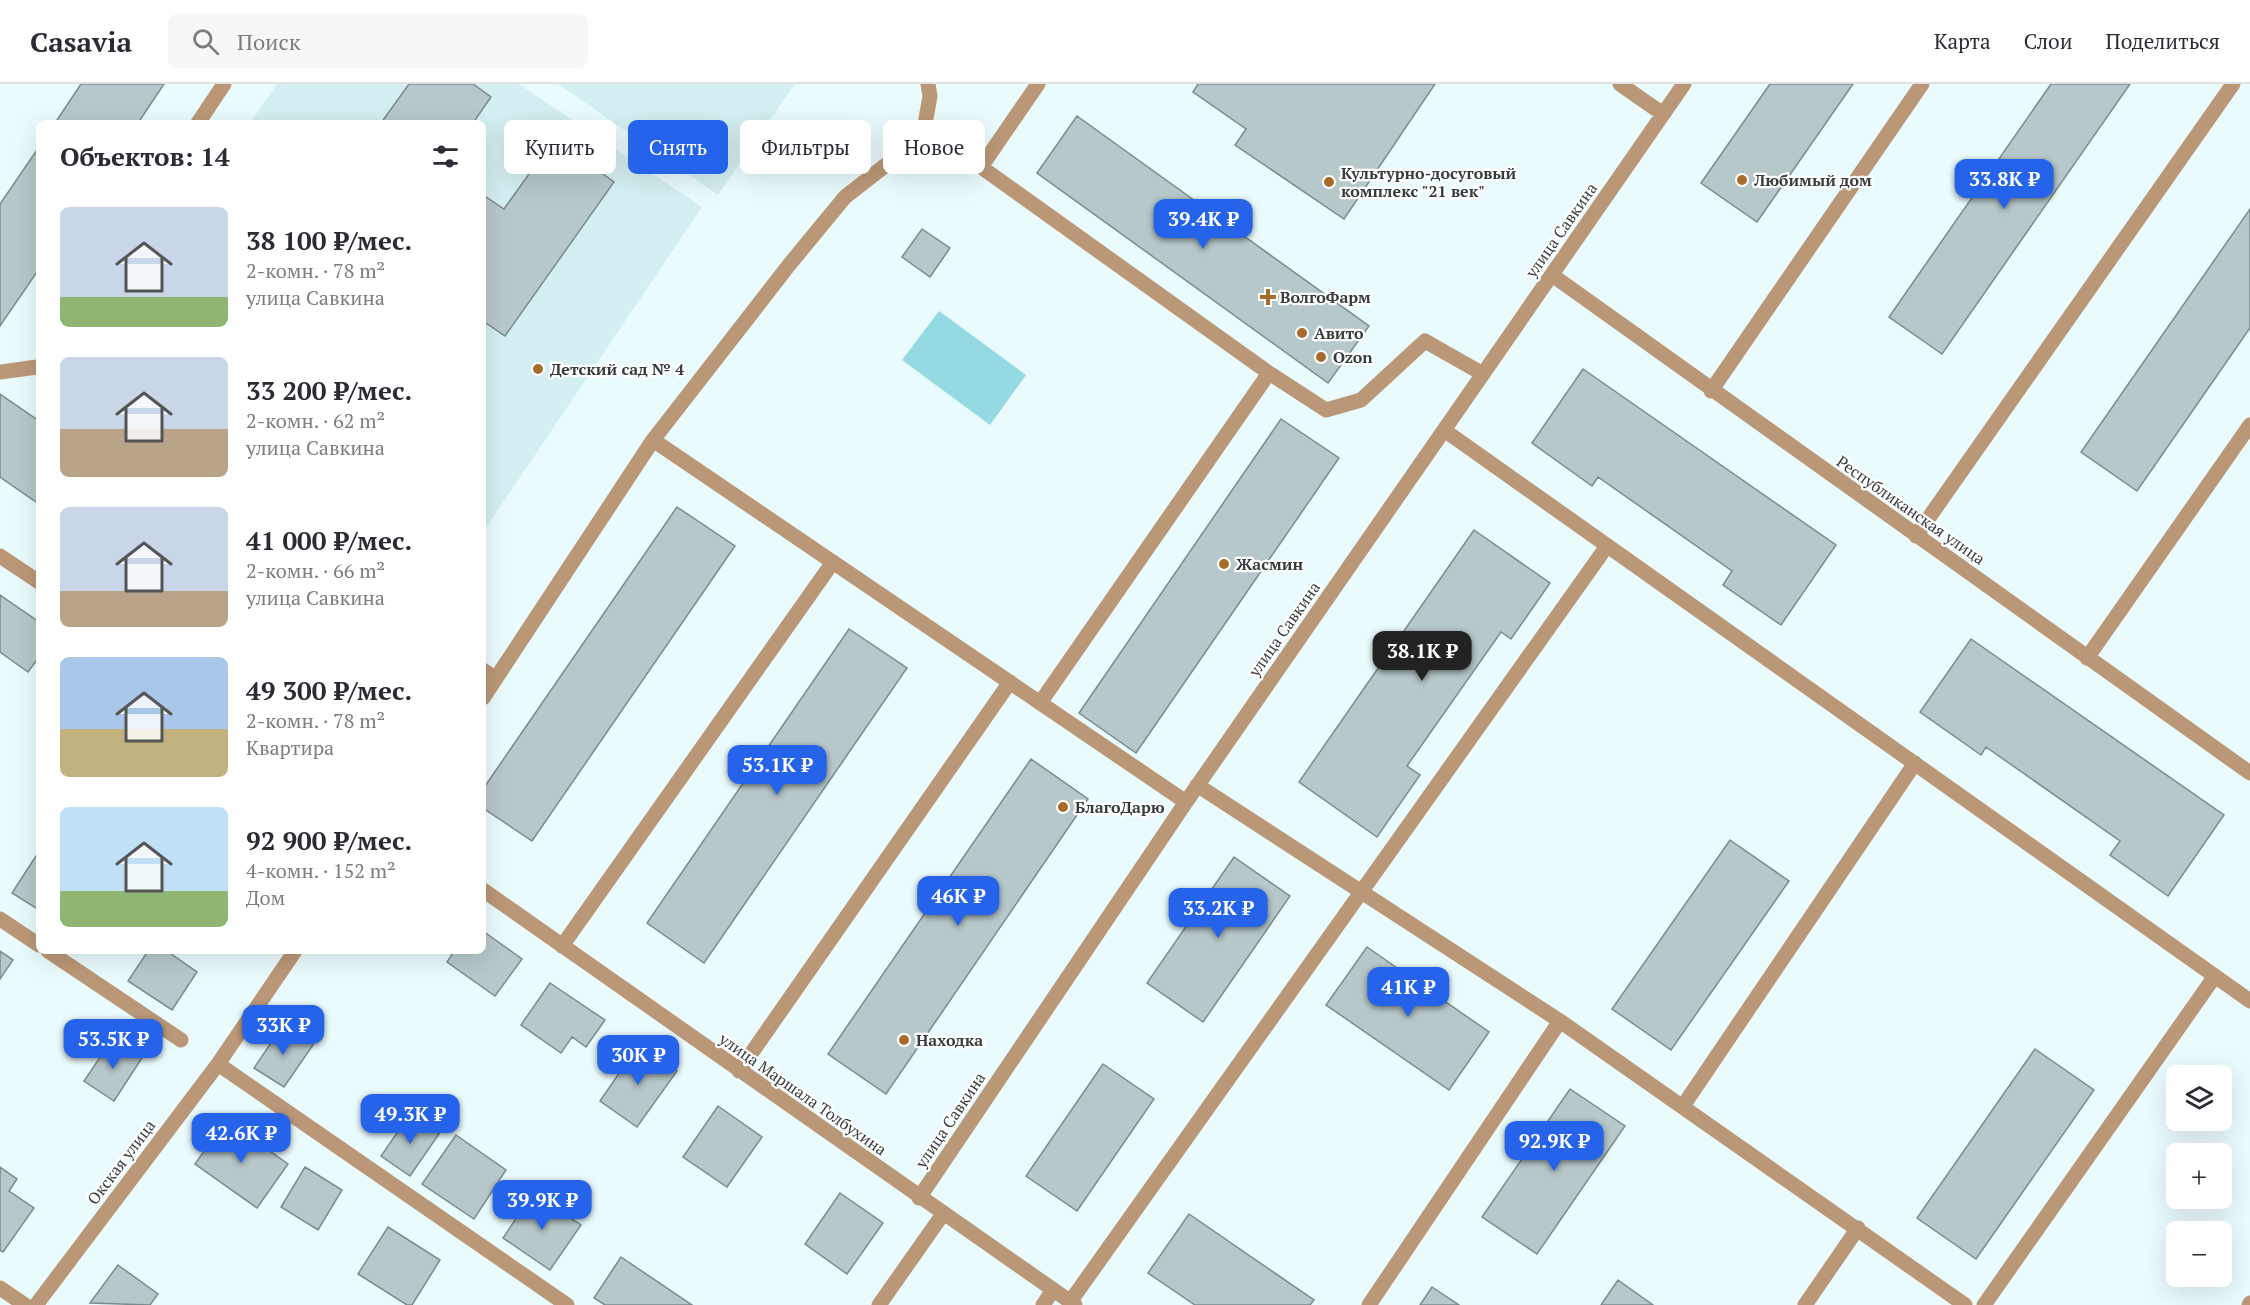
<!DOCTYPE html>
<html lang="ru">
<head>
<meta charset="utf-8">
<style>
	body { margin:0; font-family:"PT Serif",serif; background:#f7f7f7; color:#2b2b33; height:100vh; display:flex; flex-direction:column; font-size:22px; white-space:nowrap }
	* { box-sizing:border-box; margin:0 }
	p { font-size:20px; color:#7c7c81 }
	.icon { flex:none; width:33px; height:33px; fill:none; stroke:currentColor; stroke-width:2; stroke-linecap:round; stroke-linejoin:round }
	.map { position:relative; flex:1; overflow:hidden }
	.drawer { position:absolute; left:36px; top:36px; width:450px; height:834px; display:flex; flex-direction:column; background:#fff; border-radius:9px; box-shadow:0 6px 24px #0002 }
	.drawer>* { flex:none }
	.hud { position:absolute; left:504px; top:36px; width:570px; height:54px; display:flex; gap:12px }
	.buttons { position:absolute; left:2166px; top:981px; display:grid; gap:12px }
	.buttons a { display:grid; place-items:center; width:66px; height:66px; border-radius:9px; background:#fff; box-shadow:0 6px 24px #0002; font-size:30px }
	.price { position:absolute; translate:-50% -51px; padding:0 14px; border-radius:12px; background:#2563eb; color:#fff; font-size:20px; line-height:39px; filter:drop-shadow(0 2px 3px #0008) }
	.price::after { content:''; position:absolute; left:50%; top:36px; width:18px; height:14px; margin-left:-9px; background:inherit; clip-path:polygon(0 0,100% 0,50% 100%) }
	.price.selected { background:#222; color:#fff }
	ul { padding:0; list-style:none }
	li { display:flex; align-items:center; gap:18px; height:150px; padding:0 24px }
	li span { display:grid; place-items:center; flex:none; width:168px; height:120px; border-radius:9px; color:#555 }
	li>.icon { margin-inline-start:auto }
	span .icon { width:72px; height:72px; fill:#fffc; stroke-width:1 }
	li b { font-size:26px }
	h2 { display:flex; justify-content:space-between; align-items:center; height:72px; padding:0 24px; font-size:26px }
	.chip { padding:0 21px; border-radius:9px; background:#fff; box-shadow:0 6px 24px #0002; font-size:21px; line-height:54px }
	.chip.selected { background:#2563eb; color:#fff }
	header { display:flex; align-items:center; gap:36px; box-sizing:border-box; height:84px; padding:0 30px; background:#fff; border-bottom:2px solid #e1e1e2 }
	header strong { font-size:28px }
	nav { display:flex; gap:33px; margin-inline-start:auto; font-size:21px }
	.search { width:420px; height:54px; background:#f7f7f7; display:flex; align-items:center; gap:15px; box-sizing:border-box; padding:0 21px; border-radius:9px; color:#7c7c81; font-size:22px }
	.map>svg:first-child { display:block }
	.built { fill:#d4eff1 }
	.green { fill:#95dae3 }
	.building { fill:#b7c8ca; stroke:#7b8b8d; stroke-width:1.5 }
	.lines { fill:none; stroke-linecap:round; stroke-linejoin:round }
	.minor { stroke:#ba9777; stroke-width:15 }
	.poi-dot { fill:#a66c2c; stroke:#fff; stroke-width:2 }
	.labels { text-anchor:middle; stroke-width:4.5; stroke-linejoin:round; paint-order:stroke }
	.poi-label { font-size:16px; font-weight:bold; fill:#363c3d; stroke:#fff; text-anchor:start }
	.street-label { font-size:16px; fill:#363c3d; stroke:#fff }
</style>
</head>
<body>
<header>
<strong>Casavia</strong>
<div class="search"><svg class="icon" aria-label="search" viewBox="0 0 24 24"><circle cx="10" cy="10" r="6"/><path d="M15 15l6 6"/></svg>Поиск</div>
<nav><a>Карта</a><a>Слои</a><a>Поделиться</a></nav>
</header>
<div class="map">
<svg width="2250" height="1221" viewBox="0 0 2250 1221">
	<rect width="100%" height="100%" fill="#eafbfd"/>
	<!-- built -->
	<path class="built" d="M 277,0 L 519,0 L 702,123 L 483,448 L 483,39 L 250,39 Z
		M 558,0 L 795,0 L 718,111 Z"/>
	<!-- green -->
	<path class="green" d="M 939,227 L 1026,291 L 990,341 L 902,276 Z"/>
	<!-- building -->
	<path class="building" d="M 81,0 L 164,0 L 138,39 L 55,39 Z
		M 409,0 L 473,0 L 491,13 L 473,39 L 381,39 Z
		M 1198,0 L 1435,0 L 1344,135 L 1235,61 L 1246,45 L 1193,8 Z
		M 1770,0 L 1853,0 L 1757,138 L 1701,99 Z
		M 2051,0 L 2130,0 L 1942,270 L 1889,233 Z
		M 1077,32 L 1369,242 L 1328,299 L 1037,89 Z
		M 554,55 L 614,98 L 505,252 L 483,237 L 483,111 L 504,125 Z
		M 39,63 L 39,185 L 0,242 L 0,120 Z
		M 2250,125 L 2250,244 L 2137,407 L 2081,368 Z
		M 922,145 L 950,164 L 930,193 L 902,173 Z
		M 1583,285 L 1836,461 L 1781,541 L 1723,501 L 1732,487 L 1598,393 L 1592,402 L 1532,359 Z
		M 0,310 L 39,337 L 39,420 L 0,393 Z
		M 1281,335 L 1339,374 L 1136,669 L 1079,629 Z
		M 677,423 L 735,462 L 532,757 L 483,724 L 483,705 Z
		M 1474,446 L 1550,499 L 1511,555 L 1501,548 L 1407,682 L 1420,691 L 1377,753 L 1299,698 Z
		M 0,511 L 39,538 L 39,573 L 28,588 L 0,568 Z
		M 849,545 L 907,584 L 704,879 L 647,839 Z
		M 1971,555 L 2224,731 L 2168,812 L 2110,771 L 2120,757 L 1986,663 L 1981,671 L 1920,628 Z
		M 1031,675 L 1088,715 L 886,1010 L 828,970 Z
		M 1730,756 L 1789,797 L 1671,966 L 1612,925 Z
		M 36,772 L 39,775 L 39,826 L 12,809 Z
		M 1234,773 L 1290,812 L 1203,938 L 1147,899 Z
		M 483,847 L 522,875 L 495,912 L 447,878 L 454,867 L 483,867 Z
		M 1367,863 L 1489,948 L 1449,1006 L 1326,921 Z
		M 0,867 L 13,876 L 0,895 Z
		M 148,867 L 167,867 L 197,888 L 172,926 L 128,897 Z
		M 550,899 L 605,936 L 586,963 L 572,953 L 561,969 L 521,941 Z
		M 283,941 L 313,961 L 284,1003 L 254,984 Z
		M 113,954 L 142,974 L 114,1017 L 84,997 Z
		M 639,960 L 677,987 L 637,1043 L 600,1017 Z
		M 2035,965 L 2094,1006 L 1976,1175 L 1917,1134 Z
		M 1103,980 L 1154,1015 L 1077,1127 L 1026,1092 Z
		M 1570,1005 L 1625,1042 L 1537,1170 L 1482,1133 Z
		M 718,1022 L 762,1053 L 727,1103 L 683,1073 Z
		M 410,1030 L 439,1050 L 410,1092 L 381,1072 Z
		M 226,1036 L 288,1080 L 257,1124 L 195,1080 Z
		M 456,1051 L 506,1086 L 474,1135 L 422,1100 Z
		M 0,1083 L 17,1095 L 9,1107 L 34,1124 L 3,1168 L 0,1166 Z
		M 305,1083 L 342,1106 L 318,1146 L 281,1123 Z
		M 533,1109 L 581,1141 L 550,1186 L 503,1154 Z
		M 840,1109 L 883,1139 L 847,1190 L 805,1160 Z
		M 1189,1130 L 1314,1216 L 1310,1221 L 1195,1221 L 1148,1189 Z
		M 388,1143 L 440,1176 L 412,1221 L 407,1221 L 358,1190 Z
		M 621,1173 L 692,1221 L 605,1221 L 594,1214 Z
		M 118,1181 L 158,1210 L 150,1221 L 90,1219 Z
		M 1618,1196 L 1653,1221 L 1601,1221 Z
		M 1432,1203 L 1459,1221 L 1420,1221 Z"/>
	<g class="lines">
		<!-- minor -->
		<path class="minor" d="M 1038,0 L 981,83 L 1269,289 L 1326,326 L 1361,316 L 1425,257 L 1483,290
			M 1620,0 L 1663,30
			M 198,39 L 224,0
			M 1552,191 L 2250,689
			M 0,288 L 37,283
			M 1711,307 L 1922,0
			M 1444,346 L 2250,917
			M 653,356 L 1186,718
			M 1916,452 L 2233,0
			M 0,472 L 39,498
			M 2087,574 L 2250,341
			M 483,586 L 496,595
			M 483,614 L 653,356 L 789,181 L 845,113 L 923,52 L 930,12 L 928,0
			M 1040,619 L 1269,289
			M 1197,701 L 1560,937 L 1965,1221
			M 483,806 L 1075,1221
			M 0,835 L 39,861
			M 562,862 L 833,478
			M 48,867 L 181,956
			M 218,980 L 567,1221
			M 739,987 L 1010,598
			M 1683,1022 L 1915,679
			M 919,1114 L 1186,718 L 1684,0
			M 0,1204 L 25,1221
			M 1070,1218 L 1607,462
			M 36,1221 L 218,980 L 295,867
			M 879,1221 L 943,1130
			M 1043,1221 L 1053,1206
			M 1369,1221 L 1560,937
			M 1805,1221 L 1858,1144
			M 1984,1221 L 2215,892
			M 2249,1221 L 2250,1219"/>
	</g>
	<!-- markers -->
	<g class="poi-dot">
		<circle cx="1742" cy="96" r="6"/>
		<circle cx="1329" cy="98" r="6"/>
		<path d="M1265 204h6v6h6v6h-6v6h-6v-6h-6v-6h6z"/>
		<circle cx="1302" cy="249" r="6"/>
		<circle cx="1321" cy="273" r="6"/>
		<circle cx="538" cy="285" r="6"/>
		<circle cx="1224" cy="480" r="6"/>
		<circle cx="1063" cy="723" r="6"/>
		<circle cx="904" cy="956" r="6"/>
	</g>
	<g class="labels">
		<!-- poi labels -->
		<g class="poi-label">
			<text x="1341" y="95">Культурно-досуговый<tspan x="1341" dy="18">комплекс "21 век"</tspan></text>
			<text x="1754" y="102">Любимый дом</text>
			<text x="1280" y="219">ВолгоФарм</text>
			<text x="1314" y="255">Авито</text>
			<text x="1333" y="279">Ozon</text>
			<text x="550" y="291">Детский сад № 4</text>
			<text x="1236" y="486">Жасмин</text>
			<text x="1075" y="729">БлагоДарю</text>
			<text x="916" y="962">Находка</text>
		</g>
		<!-- street labels -->
		<g class="street-label">
			<text transform="translate(1561 146) rotate(-55)" y="6">улица Савкина</text>
			<text transform="translate(1911 426) rotate(35)" y="6">Республиканская улица</text>
			<text transform="translate(1284 545) rotate(-55)" y="6">улица Савкина</text>
			<text transform="translate(803 1010) rotate(35)" y="6">улица Маршала Толбухина</text>
			<text transform="translate(950 1036) rotate(-56)" y="6">улица Савкина</text>
			<text transform="translate(121 1078) rotate(-53)" y="6">Окская улица</text>
		</g>
	</g>
</svg>
<div class="buttons">
<a><svg class="icon" aria-label="layers" viewBox="0 0 24 24"><path d="M12 4l9 5-9 5-9-5zM3 14l9 5 9-5"/></svg></a>
<a>+</a>
<a>−</a>
</div>
<b class="price" style="left:2004px;top:126px">33.8K ₽</b>
<b class="price" style="left:1203px;top:166px">39.4K ₽</b>
<b class="price selected" style="left:1422px;top:598px">38.1K ₽</b>
<b class="price" style="left:777px;top:712px">53.1K ₽</b>
<b class="price" style="left:958px;top:843px">46K ₽</b>
<b class="price" style="left:1218px;top:855px">33.2K ₽</b>
<b class="price" style="left:1408px;top:934px">41K ₽</b>
<b class="price" style="left:283px;top:972px">33K ₽</b>
<b class="price" style="left:113px;top:986px">53.5K ₽</b>
<b class="price" style="left:638px;top:1002px">30K ₽</b>
<b class="price" style="left:410px;top:1061px">49.3K ₽</b>
<b class="price" style="left:241px;top:1080px">42.6K ₽</b>
<b class="price" style="left:1554px;top:1088px">92.9K ₽</b>
<b class="price" style="left:542px;top:1147px">39.9K ₽</b>
<div class="hud">
<a class="chip">Купить</a>
<a class="chip selected">Снять</a>
<a class="chip">Фильтры</a>
<a class="chip">Новое</a>
</div>
<section class="drawer">
<h2>Объектов: 14<svg class="icon" aria-label="filters" viewBox="0 0 24 24"><path d="M4 7h16M4 17h16"/><circle cx="9" cy="7" r="2"/><circle cx="15" cy="17" r="2"/></svg></h2>
<ul>
<li><span style="background:linear-gradient(#c9d6e8 75%,#8fb573 0)"><svg class="icon" aria-label="home" viewBox="0 0 24 24"><path d="M3 11l9-7 9 7M6 9v11h12V9"/></svg></span><div><b>38 100 ₽/мес.</b><p>2-комн. · 78 m²</p><p>улица Савкина</p></div></li>
<li><span style="background:linear-gradient(#c9d6e8 60%,#b9a48a 0)"><svg class="icon" aria-label="home" viewBox="0 0 24 24"><path d="M3 11l9-7 9 7M6 9v11h12V9"/></svg></span><div><b>33 200 ₽/мес.</b><p>2-комн. · 62 m²</p><p>улица Савкина</p></div></li>
<li><span style="background:linear-gradient(#c9d6e8 70%,#b9a48a 0)"><svg class="icon" aria-label="home" viewBox="0 0 24 24"><path d="M3 11l9-7 9 7M6 9v11h12V9"/></svg></span><div><b>41 000 ₽/мес.</b><p>2-комн. · 66 m²</p><p>улица Савкина</p></div></li>
<li><span style="background:linear-gradient(#a9c7e8 60%,#c2b280 0)"><svg class="icon" aria-label="home" viewBox="0 0 24 24"><path d="M3 11l9-7 9 7M6 9v11h12V9"/></svg></span><div><b>49 300 ₽/мес.</b><p>2-комн. · 78 m²</p><p>Квартира</p></div></li>
<li><span style="background:linear-gradient(#bfe0f5 70%,#8fb573 0)"><svg class="icon" aria-label="home" viewBox="0 0 24 24"><path d="M3 11l9-7 9 7M6 9v11h12V9"/></svg></span><div><b>92 900 ₽/мес.</b><p>4-комн. · 152 m²</p><p>Дом</p></div></li>
</ul>
</section>
</div>
</body>
</html>
